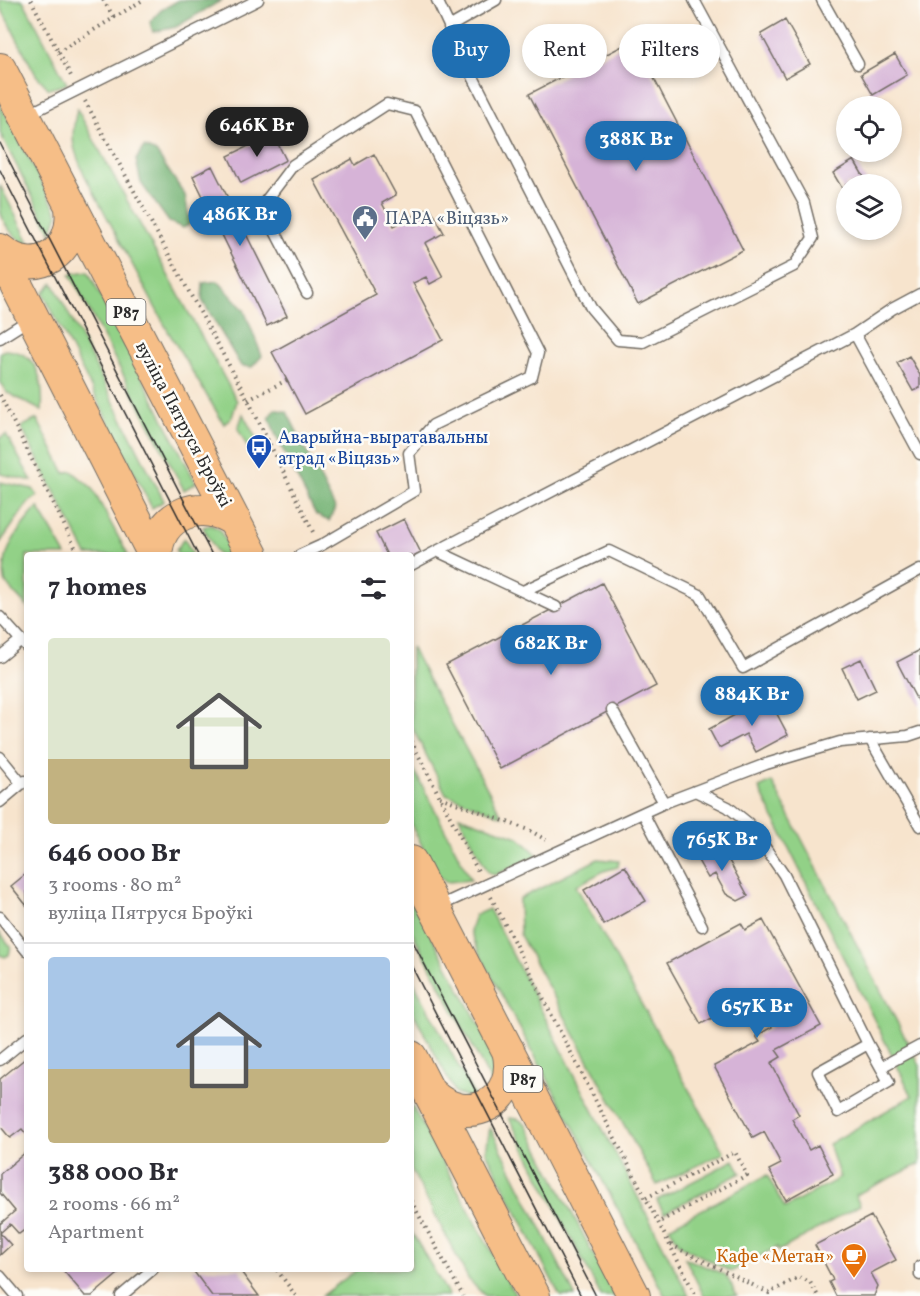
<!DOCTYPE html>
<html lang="en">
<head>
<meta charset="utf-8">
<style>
	body { margin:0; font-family:Vollkorn,serif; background:#f2f2f3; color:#2b2b33; height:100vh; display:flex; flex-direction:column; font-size:22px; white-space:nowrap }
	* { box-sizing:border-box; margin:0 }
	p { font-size:20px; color:#7c7c81 }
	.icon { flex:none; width:33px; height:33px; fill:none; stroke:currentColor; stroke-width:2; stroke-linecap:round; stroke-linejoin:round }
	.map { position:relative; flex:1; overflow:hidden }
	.drawer { position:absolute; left:24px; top:552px; width:390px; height:720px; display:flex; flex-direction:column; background:#fff; border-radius:6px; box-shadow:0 3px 9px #0003 }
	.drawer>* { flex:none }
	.banner { position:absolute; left:432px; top:24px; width:398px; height:54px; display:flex; gap:12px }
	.tools { position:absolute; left:836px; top:96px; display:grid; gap:12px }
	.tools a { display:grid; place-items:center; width:66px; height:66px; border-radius:50%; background:#fff; box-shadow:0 3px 9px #0003; font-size:30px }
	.price { position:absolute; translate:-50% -51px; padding:0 14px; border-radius:21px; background:#1f6fb2; color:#fff; font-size:20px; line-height:39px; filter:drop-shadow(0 2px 3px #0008) }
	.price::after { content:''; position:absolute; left:50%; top:36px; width:18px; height:14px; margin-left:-9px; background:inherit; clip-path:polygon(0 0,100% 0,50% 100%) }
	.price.current { background:#222; color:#fff }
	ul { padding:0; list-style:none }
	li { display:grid; align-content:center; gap:12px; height:318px; padding:0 24px }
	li+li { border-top:2px solid #e1e1e2 }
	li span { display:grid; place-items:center; height:186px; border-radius:6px; color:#555 }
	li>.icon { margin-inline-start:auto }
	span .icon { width:108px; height:108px; fill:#fffc; stroke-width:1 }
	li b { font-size:26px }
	h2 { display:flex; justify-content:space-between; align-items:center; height:72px; padding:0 24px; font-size:26px }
	.tag { padding:0 21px; border-radius:27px; background:#fff; box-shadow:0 3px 9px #0003; font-size:21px; line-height:54px }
	.tag.current { background:#1f6fb2; color:#fff }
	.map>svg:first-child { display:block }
	.green { fill:#92d187; stroke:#5e7e59; stroke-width:1.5 }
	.forest { fill:#75b374; stroke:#506f50; stroke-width:1.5 }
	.building { fill:#d6b3d7 }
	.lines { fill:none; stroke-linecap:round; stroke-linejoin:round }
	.lane-casing { stroke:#726c64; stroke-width:13 }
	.primary-casing { stroke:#726c64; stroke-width:34 }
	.path { stroke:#726c64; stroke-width:4; stroke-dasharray:1.5 4.5; stroke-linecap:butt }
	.lane { stroke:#fff; stroke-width:10 }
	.primary { stroke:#f6be87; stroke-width:32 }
	.tram { stroke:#2b2b2b; stroke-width:1.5 }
	.labels { text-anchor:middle; stroke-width:5; stroke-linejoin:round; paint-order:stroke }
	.shield { fill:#fdfcf7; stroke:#6a6a68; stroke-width:1.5 }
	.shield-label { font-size:16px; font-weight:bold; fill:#2b2b2b }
	.service-label { font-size:18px; fill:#4e5e75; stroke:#fdfcf7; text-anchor:start }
	.street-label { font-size:18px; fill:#2b2b2b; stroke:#fdfcf7 }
	.transit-label { font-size:18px; fill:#164399; stroke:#fdfcf7; text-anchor:start }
	.food-label { font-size:18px; fill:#c56008; stroke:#fdfcf7; text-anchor:end }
</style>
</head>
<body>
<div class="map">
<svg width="920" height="1296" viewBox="0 0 920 1296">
	<rect width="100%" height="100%" fill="#fdfcf7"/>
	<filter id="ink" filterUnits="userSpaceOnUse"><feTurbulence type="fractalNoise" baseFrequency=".0167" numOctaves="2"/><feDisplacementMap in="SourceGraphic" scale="12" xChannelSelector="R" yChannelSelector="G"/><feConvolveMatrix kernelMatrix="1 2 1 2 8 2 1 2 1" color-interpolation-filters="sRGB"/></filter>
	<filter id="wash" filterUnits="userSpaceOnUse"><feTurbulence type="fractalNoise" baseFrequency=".008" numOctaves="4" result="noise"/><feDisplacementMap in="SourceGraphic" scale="24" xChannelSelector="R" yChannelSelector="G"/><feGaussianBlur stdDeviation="1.35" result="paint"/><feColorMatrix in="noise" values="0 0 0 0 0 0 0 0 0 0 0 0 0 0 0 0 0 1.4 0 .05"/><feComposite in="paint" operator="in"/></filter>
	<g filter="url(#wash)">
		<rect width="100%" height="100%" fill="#f7e4cd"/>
		<!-- green -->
		<path class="green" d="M 0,0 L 23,0 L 67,84 L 49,89 L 36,75 L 0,6 Z
			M 0,103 L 58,214 L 51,233 L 0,133 Z
			M 77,109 L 237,401 L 232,417 L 224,424 L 169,333 L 85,176 C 72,147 70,140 77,109 Z
			M 0,185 L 30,244 C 15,241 3,225 0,209 C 0,202 0,192 0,185 Z
			M 88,271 L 196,483 L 184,490 L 70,274 Z
			M 53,283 L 164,501 L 152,508 L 43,293 Z
			M 5,350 C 39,351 44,383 42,411 L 6,392 L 0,381 L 0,352 Z
			M 243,414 L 259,444 L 249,450 L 238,429 Z
			M 37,419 L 65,473 L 72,471 L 92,488 L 128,555 L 87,555 L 21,427 Z
			M 6,434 L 32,481 L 0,474 L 0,438 Z
			M 0,482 L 33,489 L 38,496 L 28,503 L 0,543 Z
			M 38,507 L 66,555 L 27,555 L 27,607 C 21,599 9,590 5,581 C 0,551 20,527 38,507 Z
			M 211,525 L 219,529 L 233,555 L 218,555 L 203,527 Z
			M 184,538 L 193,555 L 178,555 L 176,551 Z
			M 411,647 L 502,816 L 446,794 L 411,725 Z
			M 411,764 L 471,880 L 447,882 L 437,875 L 411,824 Z
			M 772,782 L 920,1066 L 920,1164 L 855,1195 L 860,1205 L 779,1251 L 777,1247 L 731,1272 L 680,1245 L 669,1227 L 767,1175 L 785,1208 L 840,1178 L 829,1144 L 912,1096 L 759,788 Z
			M 459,816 L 518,837 L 539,856 L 495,875 L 488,872 Z
			M 598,859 L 619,861 L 618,867 L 604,871 L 576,886 L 724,1153 L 657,1185 L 520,935 L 519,899 Z
			M 411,898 L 502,1067 L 496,1091 L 411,930 Z
			M 489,909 L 689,1296 L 665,1296 L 479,953 L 470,931 L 475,915 Z
			M 0,933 L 11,947 L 9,955 L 5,957 L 0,955 Z
			M 411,977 L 476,1099 L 456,1094 L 411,1008 Z
			M 411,1104 L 516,1296 L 485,1296 L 469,1280 L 411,1169 Z
			M 509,1118 L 518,1119 L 526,1124 L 615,1296 L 601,1296 Z
			M 490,1127 L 575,1296 L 560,1296 L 486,1152 Z
			M 734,1160 L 741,1173 L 664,1213 L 657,1200 Z
			M 411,1231 L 449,1296 L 322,1296 L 358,1269 L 411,1269 Z
			M 685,1258 L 726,1275 L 737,1296 L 704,1296 Z"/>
		<!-- forest -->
		<path class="forest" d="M 179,0 L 222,0 L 176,27 L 153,32 L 150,22 L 161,10 Z
			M 144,147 L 156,152 L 185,195 L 190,224 L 183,228 L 169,222 L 141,183 L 136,160 Z
			M 218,281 L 244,310 L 262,356 L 252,367 L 241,366 L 202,300 L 203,283 Z
			M 275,409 L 287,412 L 335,508 L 329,521 L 316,515 L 276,436 L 269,417 Z"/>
		<g id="blocks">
			<!-- building -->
			<path class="building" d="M 785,20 L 810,64 L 785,78 L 761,34 Z
				M 634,40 L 743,250 L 638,304 L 529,94 Z
				M 895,54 L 907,75 L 873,95 L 861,74 Z
				M 273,134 L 286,160 L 241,183 L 228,156 Z
				M 374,154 L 396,195 L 382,203 L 394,226 L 430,207 L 444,233 L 425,243 L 443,277 L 430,284 L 426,277 L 413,283 L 443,340 L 305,414 L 272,352 L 376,295 L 314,180 L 352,159 L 355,165 Z
				M 854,160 L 868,184 L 846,184 L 846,195 L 833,173 Z
				M 212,166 L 287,316 L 267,326 L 193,176 Z
				M 909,356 L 920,375 L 920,388 L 913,391 L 897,363 Z
				M 404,519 L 421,553 L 411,558 L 411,555 L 387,555 L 376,533 Z
				M 602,583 L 656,686 L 500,769 L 446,665 Z
				M 920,650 L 920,706 L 897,662 Z
				M 861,659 L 876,690 L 857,699 L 842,668 Z
				M 768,697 L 788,735 L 756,752 L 746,734 L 719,748 L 709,729 Z
				M 720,844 L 748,896 L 738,901 L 726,894 L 715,874 L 708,878 L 696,857 Z
				M 625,866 L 646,901 L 604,925 L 584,890 Z
				M 27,873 L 27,906 L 11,886 Z
				M 763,920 L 821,1026 L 776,1050 L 781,1057 L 771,1063 L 799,1115 L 792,1119 L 809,1150 L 818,1145 L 833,1174 L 786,1200 L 769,1170 L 781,1164 L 764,1132 L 753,1138 L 714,1066 L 760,1042 L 756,1036 L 772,1027 L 764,1011 L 749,1020 L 740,1003 L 701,1024 L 667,963 L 741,923 L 745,930 Z
				M 27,1057 L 27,1135 L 22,1129 L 10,1138 L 0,1126 L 0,1079 Z
				M 27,1151 L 27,1228 L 19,1234 L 10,1224 L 0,1233 L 11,1245 L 0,1255 L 0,1224 L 15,1211 L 0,1193 L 0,1174 Z
				M 871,1216 L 896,1260 L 871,1273 L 878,1286 L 874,1296 L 836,1296 L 829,1282 L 833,1280 L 815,1245 Z
				M 62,1269 L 124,1269 L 92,1296 L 85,1296 Z
				M 192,1269 L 239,1269 L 259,1296 L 212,1296 Z"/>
		</g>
	</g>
	<g filter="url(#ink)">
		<use href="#blocks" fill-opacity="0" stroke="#726c64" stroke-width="1.5"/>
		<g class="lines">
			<!-- lane casing -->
			<g class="lane-casing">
				<path id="lane" d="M 437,0 L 468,67 L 591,308 L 618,340 L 643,342 L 794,266 L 813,238 L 804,203 L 694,0
					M 822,0 L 858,64
					M 449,27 L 496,0
					M 27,115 L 258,0
					M 855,334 L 892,309 L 920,294
					M 0,338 L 30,319
					M 437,551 L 855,334 L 920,454
					M 300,555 L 320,546 L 414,491 L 409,453 L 433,425 L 532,377 L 538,353 L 415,111 L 387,104 L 293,165 L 262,206 L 307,293
					M 411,565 L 437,551 L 556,607
					M 523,591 L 609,551 L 700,595 L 743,668 L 920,570
					M 0,617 L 27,647
					M 0,657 L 21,640
					M 612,710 L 664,803
					M 870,739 L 920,826
					M 0,757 L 22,784
					M 695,791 L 728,807 L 748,823 L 784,875 L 868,1044 L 818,1072 L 838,1112 L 889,1082 L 868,1044
					M 0,802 L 25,781
					M 643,813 L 702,926
					M 437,907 L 664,803 L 766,764 L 840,742 L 908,736 L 920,732
					M 0,917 L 27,951
					M 0,1060 L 27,1038
					M 881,1067 L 920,1046
					M 920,1266 L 920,1275
					M 0,1276 L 17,1296
					M 121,1296 L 153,1269"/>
			</g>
			<!-- primary casing -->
			<g class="primary-casing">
				<path id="primary" d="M 0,69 L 252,555
					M 0,250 C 35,280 77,252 71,208
					M 0,253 L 154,555
					M 156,555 C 159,512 203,498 235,521
					M 411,862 L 634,1296
					M 411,1057 L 534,1296
					M 431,1094 C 468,1130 521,1101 508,1050"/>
			</g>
			<!-- path -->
			<path class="path" d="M 31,0 L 71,76
				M 103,0 L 114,17
				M 58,52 L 143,0
				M 85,101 L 248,400 L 313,532
				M 0,395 L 79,555
				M 248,400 L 287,380
				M 411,741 L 478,871
				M 440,797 L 531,831 L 546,840
				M 491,897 L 696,1296
				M 646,1198 L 735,1152 L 747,1175 L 659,1222
				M 411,1201 L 463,1296
				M 671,1245 L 769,1293 L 799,1277 L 810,1282 L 818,1296
				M 277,1270 L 296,1296"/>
			<!-- lane -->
			<use href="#lane" class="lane"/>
			<!-- primary -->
			<use href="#primary" class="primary"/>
			<!-- tram -->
			<path class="tram" d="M 0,143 L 212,555
				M 0,170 L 198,555
				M 411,938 L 596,1296
				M 411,965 L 581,1296"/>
		</g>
	</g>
	<!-- icons -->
	<defs>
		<g id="civic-pin" transform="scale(1.35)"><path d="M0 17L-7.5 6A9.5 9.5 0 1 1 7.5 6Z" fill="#5c6f8a" stroke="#fdfcf7"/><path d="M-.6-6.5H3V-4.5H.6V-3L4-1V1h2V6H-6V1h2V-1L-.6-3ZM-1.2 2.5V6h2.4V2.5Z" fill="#fff"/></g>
		<g id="bus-pin" transform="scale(1.35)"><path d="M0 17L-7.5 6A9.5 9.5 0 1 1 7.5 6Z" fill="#1a4fb4" stroke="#fdfcf7"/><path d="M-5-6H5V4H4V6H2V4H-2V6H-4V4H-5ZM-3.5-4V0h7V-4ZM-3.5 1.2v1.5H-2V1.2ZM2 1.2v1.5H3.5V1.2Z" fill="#fff"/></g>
		<g id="cafe-pin" transform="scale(1.35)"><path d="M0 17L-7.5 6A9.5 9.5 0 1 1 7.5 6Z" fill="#e8710a" stroke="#fdfcf7"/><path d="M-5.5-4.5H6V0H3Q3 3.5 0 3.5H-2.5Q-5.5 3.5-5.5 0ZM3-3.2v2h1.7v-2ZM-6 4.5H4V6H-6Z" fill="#fff"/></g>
	</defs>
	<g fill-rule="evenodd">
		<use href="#civic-pin" x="365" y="218"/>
		<use href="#bus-pin" x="259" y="447"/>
		<use href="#cafe-pin" x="854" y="1256"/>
	</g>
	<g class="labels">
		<!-- shield labels -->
		<g class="shield">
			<rect x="106.5" y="299" width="39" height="26" rx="4.5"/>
			<rect x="503.5" y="1066" width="39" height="26" rx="4.5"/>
		</g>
		<g class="shield-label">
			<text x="126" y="318">Р87</text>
			<text x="523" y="1085">Р87</text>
		</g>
		<!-- service labels -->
		<g class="service-label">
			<text x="385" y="224">ПАРА «Віцязь»</text>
		</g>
		<!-- street labels -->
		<g class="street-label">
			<text transform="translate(184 424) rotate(62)" y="6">вуліца Пятруся Броўкі</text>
		</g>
		<!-- transit labels -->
		<g class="transit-label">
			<text x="278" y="443">Аварыйна-выратавальны<tspan x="278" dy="21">атрад «Віцязь»</tspan></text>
		</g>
		<!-- food labels -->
		<g class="food-label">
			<text x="834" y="1262">Кафе «Метан»</text>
		</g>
	</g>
</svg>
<div class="tools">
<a><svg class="icon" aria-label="locate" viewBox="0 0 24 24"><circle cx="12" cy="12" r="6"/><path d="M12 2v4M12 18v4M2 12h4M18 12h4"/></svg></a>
<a><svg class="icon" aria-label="layers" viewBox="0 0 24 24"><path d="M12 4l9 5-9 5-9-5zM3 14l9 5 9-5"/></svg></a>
</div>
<b class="price current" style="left:257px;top:158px">646K Br</b>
<b class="price" style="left:636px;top:172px">388K Br</b>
<b class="price" style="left:240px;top:247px">486K Br</b>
<b class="price" style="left:551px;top:676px">682K Br</b>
<b class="price" style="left:752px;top:727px">884K Br</b>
<b class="price" style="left:722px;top:872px">765K Br</b>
<b class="price" style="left:757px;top:1039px">657K Br</b>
<div class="banner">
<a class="tag current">Buy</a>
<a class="tag">Rent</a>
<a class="tag">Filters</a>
</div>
<section class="drawer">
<h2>7 homes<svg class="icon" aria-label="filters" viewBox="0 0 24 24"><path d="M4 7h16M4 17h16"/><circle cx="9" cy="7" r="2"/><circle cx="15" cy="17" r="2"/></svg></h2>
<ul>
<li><span style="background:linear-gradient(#dfe7d0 65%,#c2b280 0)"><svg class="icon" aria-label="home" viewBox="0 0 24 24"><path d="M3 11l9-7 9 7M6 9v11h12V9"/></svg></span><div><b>646 000 Br</b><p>3 rooms · 80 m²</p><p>вуліца Пятруся Броўкі</p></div></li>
<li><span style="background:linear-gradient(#a9c7e8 60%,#c2b280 0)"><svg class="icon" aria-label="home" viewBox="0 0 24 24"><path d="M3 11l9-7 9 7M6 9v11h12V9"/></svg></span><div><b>388 000 Br</b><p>2 rooms · 66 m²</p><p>Apartment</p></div></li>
</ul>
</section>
</div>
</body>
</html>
